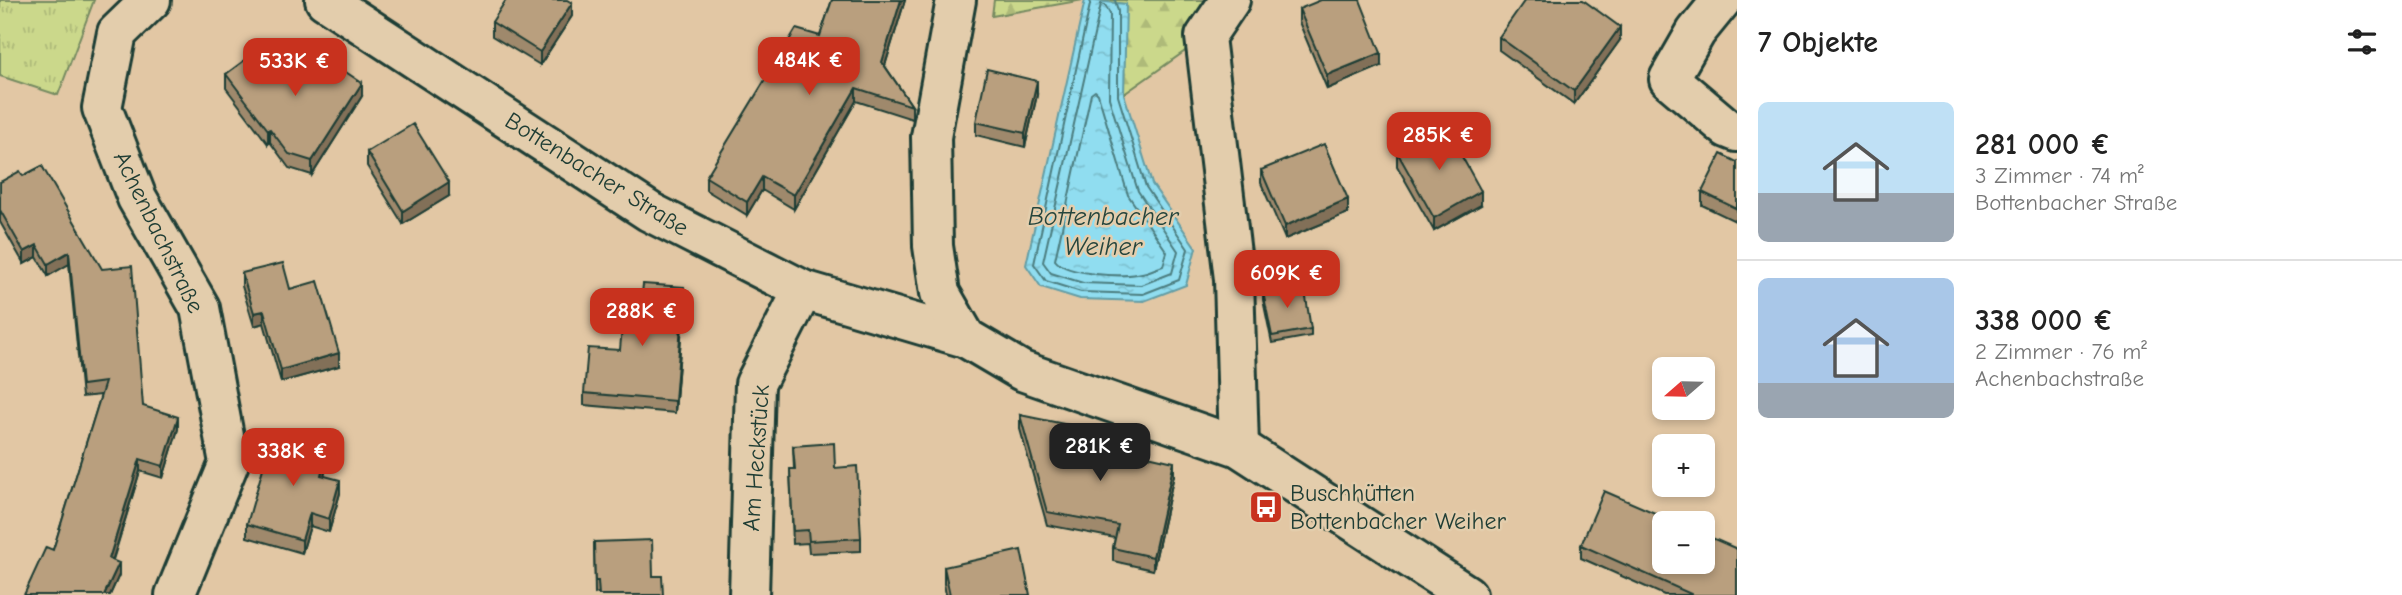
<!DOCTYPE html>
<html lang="de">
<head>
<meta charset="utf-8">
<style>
	body { margin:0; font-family:"Comic Neue",sans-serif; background:#f2f2f2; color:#222; height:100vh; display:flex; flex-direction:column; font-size:26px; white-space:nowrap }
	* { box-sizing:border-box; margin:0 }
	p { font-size:23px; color:#767676 }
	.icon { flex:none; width:38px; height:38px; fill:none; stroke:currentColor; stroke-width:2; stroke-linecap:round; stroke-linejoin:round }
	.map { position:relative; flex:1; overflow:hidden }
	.drawer { display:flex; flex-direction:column; background:#fff; width:665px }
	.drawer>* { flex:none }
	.needle { width:46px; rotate:250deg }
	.controls { position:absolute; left:1652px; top:357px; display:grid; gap:14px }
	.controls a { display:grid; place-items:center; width:63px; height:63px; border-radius:10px; background:#fff; box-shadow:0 4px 10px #0003; font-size:35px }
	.price { position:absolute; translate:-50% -60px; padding:0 16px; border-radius:14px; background:#c8321e; color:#fff; font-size:23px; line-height:46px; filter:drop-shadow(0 2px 4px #0008) }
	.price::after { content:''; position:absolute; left:50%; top:42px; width:21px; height:16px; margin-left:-10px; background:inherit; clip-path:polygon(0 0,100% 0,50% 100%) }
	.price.current { background:#222; color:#fff }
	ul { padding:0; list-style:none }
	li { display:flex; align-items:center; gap:21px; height:175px; padding:0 21px }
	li+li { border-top:2px solid #e0e0e0 }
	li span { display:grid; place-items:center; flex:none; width:196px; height:140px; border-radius:10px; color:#555 }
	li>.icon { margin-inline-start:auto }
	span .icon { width:84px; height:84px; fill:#fffc; stroke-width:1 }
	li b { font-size:30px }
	h2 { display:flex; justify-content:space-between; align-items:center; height:84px; padding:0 21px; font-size:30px }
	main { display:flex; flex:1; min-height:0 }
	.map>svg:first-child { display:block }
	.forest { fill:url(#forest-firs); stroke:#758a60; stroke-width:2 }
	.park { fill:url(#park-tufts); stroke:#758a60; stroke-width:2 }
	.water { fill:url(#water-ripples); stroke:#639da5; stroke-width:2 }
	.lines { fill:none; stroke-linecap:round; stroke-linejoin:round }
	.shore { stroke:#4c7d7f; stroke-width:2 }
	.minor-casing { stroke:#1f3d34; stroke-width:44 }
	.tertiary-casing { stroke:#1f3d34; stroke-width:44 }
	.minor { stroke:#e3cdac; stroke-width:38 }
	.tertiary { stroke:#e3cdac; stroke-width:38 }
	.wall { fill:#9f896c; stroke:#1f3d34; stroke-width:2 }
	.shaded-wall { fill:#826f58; stroke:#1f3d34; stroke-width:2 }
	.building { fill:#b99f7e; stroke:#1f3d34; stroke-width:2 }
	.labels { text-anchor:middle; stroke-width:5; stroke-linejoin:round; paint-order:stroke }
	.street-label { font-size:24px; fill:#1f3d34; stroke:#e3cdac }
	.poi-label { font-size:24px; fill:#1f3d34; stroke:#e3cdac; text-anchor:start }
	.water-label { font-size:26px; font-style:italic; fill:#25453d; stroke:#e3cdac }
</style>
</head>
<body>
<main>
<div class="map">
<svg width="1737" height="595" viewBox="0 0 1737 595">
	<defs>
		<pattern id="forest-firs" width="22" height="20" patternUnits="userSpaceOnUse" patternTransform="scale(1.75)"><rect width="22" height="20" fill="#cbd88b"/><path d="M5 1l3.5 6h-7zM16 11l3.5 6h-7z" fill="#aeba79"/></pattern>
		<pattern id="park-tufts" width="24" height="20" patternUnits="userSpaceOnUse" patternTransform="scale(1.75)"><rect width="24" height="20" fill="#cbd88b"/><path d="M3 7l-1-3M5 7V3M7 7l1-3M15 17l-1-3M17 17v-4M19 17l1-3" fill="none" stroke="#aeba79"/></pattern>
		<pattern id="water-ripples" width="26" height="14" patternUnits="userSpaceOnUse" patternTransform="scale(1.75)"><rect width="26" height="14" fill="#90ddf0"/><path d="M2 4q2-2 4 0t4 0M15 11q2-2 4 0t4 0" fill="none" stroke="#7cbfce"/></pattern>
	</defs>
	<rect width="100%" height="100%" fill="#e2c7a4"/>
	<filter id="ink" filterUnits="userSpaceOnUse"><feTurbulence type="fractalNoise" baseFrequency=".0143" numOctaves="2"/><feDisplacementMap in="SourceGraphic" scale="14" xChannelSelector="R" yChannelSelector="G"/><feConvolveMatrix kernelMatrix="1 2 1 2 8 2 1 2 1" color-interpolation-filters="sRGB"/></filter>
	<g filter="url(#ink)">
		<!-- forest -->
		<path class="forest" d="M 994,0 L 1083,0 L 992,16 Z
			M 1089,0 L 1220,0 L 1205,37 L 1124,94 L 1125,4 Z"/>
		<!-- park -->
		<path class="park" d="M 0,0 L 94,0 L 58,95 L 0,76 Z"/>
		<!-- water -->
		<path class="water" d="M 1085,0 L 1126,4 L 1124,94 L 1152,184 L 1196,248 L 1186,285 L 1144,301 L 1080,299 L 1041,287 L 1026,265 Z"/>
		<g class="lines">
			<!-- shore -->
			<path class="shore" d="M 1091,0 L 1034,264 L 1046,281 L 1081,292 L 1143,294 L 1179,280 L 1188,249 L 1146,187 L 1118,96 L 1118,11 L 1115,0
				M 1101,4 L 1105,5 L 1110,14 L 1109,98 L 1138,191 L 1178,251 L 1172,273 L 1141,285 L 1083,283 L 1051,273 L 1043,262 Z
				M 1095,91 L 1098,94 L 1128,195 L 1167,252 L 1163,266 C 1156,268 1149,272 1142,273 C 1124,278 1066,275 1055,260 L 1091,94 Z"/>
			<!-- minor casing -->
			<g class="minor-casing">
				<path id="minor" d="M 151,0 L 117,33 L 102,108 L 137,198 L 200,308 L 229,463 L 175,595
					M 325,0 L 650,212 L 803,290 L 966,338
					M 1230,0 L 1205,37 L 1234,279 L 1239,447
					M 1722,0 L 1696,32 L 1669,79 L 1727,128 L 1737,132
					M 749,595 L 755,384 L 803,290"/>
			</g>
			<!-- tertiary casing -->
			<g class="tertiary-casing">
				<path id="tertiary" d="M 956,0 L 931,137 L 933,246 L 940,293 L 966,338 L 1022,371 L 1239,447 L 1467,595"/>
			</g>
			<!-- minor -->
			<use href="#minor" class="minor"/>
			<!-- tertiary -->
			<use href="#tertiary" class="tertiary"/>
		</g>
		<!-- wall -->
		<path class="wall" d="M 832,0 L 905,0 L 885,66 L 912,106 L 912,119 L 856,101 L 794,209 L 762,190 L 747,215 L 706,190 L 706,177 L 820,36 Z
			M 1299,9 L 1381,66 L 1327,89 L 1299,22 Z
			M 572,16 L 540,65 L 492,36 L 492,22 Z
			M 1499,37 L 1620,40 L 1574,104 L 1499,50 Z
			M 226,74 L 299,75 L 362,96 L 312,175 L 289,168 L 270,142 L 268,144 L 226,88 Z
			M 1037,95 L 1025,147 L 976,135 L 976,122 Z
			M 367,152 L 449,196 L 403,224 L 367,166 Z
			M 1397,152 L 1481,205 L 1434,231 L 1397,166 Z
			M 1737,162 L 1737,222 L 1702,205 L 1702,192 Z
			M 42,166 L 143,406 L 178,429 L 163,478 L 140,471 L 113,560 L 119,575 L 110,595 L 24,595 L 53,550 L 101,395 L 82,397 L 69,264 L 48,276 L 37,257 L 24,264 L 0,222 L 0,182 L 23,176 Z
			M 1261,170 L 1348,213 L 1285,239 L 1261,183 Z
			M 242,273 L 290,289 L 339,366 L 281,382 L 264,323 L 254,326 L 242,286 Z
			M 1263,292 L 1311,329 L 1311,336 L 1272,343 L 1263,300 Z
			M 684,299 L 675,413 L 584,405 L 584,393 L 620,350 Z
			M 1020,415 L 1174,475 L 1153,570 L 1113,561 L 1113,548 L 1115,538 L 1047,525 L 1020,429 Z
			M 793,446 L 835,468 L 861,538 L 861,551 L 809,553 L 808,543 L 793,544 L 790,469 L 794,469 Z
			M 329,457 L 324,476 L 340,493 L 329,532 L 310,526 L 302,553 L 247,537 L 247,524 L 274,460 Z
			M 594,542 L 653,576 L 595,594 Z
			M 1581,545 L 1737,595 L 1664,595 L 1581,558 Z
			M 944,567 L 1030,595 L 946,595 L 944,584 Z"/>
		<!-- shaded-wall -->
		<path class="shaded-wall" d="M 901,0 L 905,0 L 882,75 L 882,62 Z
			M 572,3 L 572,16 L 540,65 L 540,52 Z
			M 1620,27 L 1620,40 L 1574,104 L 1574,91 Z
			M 1381,53 L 1381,66 L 1327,89 L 1327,75 Z
			M 1037,81 L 1037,95 L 1025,147 L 1025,133 Z
			M 362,83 L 362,96 L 312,175 L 312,161 Z
			M 856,88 L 856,101 L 794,209 L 794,195 Z
			M 270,129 L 270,142 L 268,144 L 268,130 Z
			M 762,177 L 762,190 L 747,215 L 747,202 Z
			M 449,182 L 449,196 L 403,224 L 403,211 Z
			M 1481,191 L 1481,205 L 1434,231 L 1434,218 Z
			M 1348,199 L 1348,213 L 1285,239 L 1285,226 Z
			M 37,245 L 37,257 L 24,264 L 24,252 Z
			M 69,252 L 69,264 L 48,276 L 48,264 Z
			M 684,287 L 684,299 L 675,413 L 675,401 Z
			M 264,311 L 264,323 L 254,326 L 254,313 Z
			M 339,353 L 339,366 L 281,382 L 281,370 Z
			M 178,417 L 178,429 L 163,478 L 163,466 Z
			M 329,445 L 329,457 L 321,488 L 321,475 Z
			M 140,459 L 140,471 L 109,571 L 109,559 Z
			M 1174,462 L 1174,475 L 1153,570 L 1153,557 Z
			M 340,480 L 340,493 L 329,532 L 329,519 Z
			M 310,513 L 310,526 L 302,553 L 302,540 Z
			M 119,563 L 119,575 L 110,595 L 104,595 Z"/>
		<!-- building -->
		<path class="building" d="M 506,0 L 567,0 L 572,3 L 540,52 L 492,22 Z
			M 832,0 L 901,0 L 882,62 L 912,106 L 856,88 L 794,195 L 762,177 L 747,202 L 706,177 L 796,29 L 820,36 Z
			M 1321,0 L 1360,0 L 1381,53 L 1327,75 L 1299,9 Z
			M 1525,0 L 1583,0 L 1620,27 L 1574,91 L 1499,37 Z
			M 272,40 L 299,75 L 322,56 L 362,83 L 312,161 L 289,154 L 270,129 L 268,130 L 226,74 Z
			M 987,69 L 1037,81 L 1025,133 L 976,122 Z
			M 413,124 L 449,182 L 403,211 L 367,152 Z
			M 1445,126 L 1481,191 L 1434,218 L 1397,152 Z
			M 1324,144 L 1348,199 L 1285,226 L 1261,170 Z
			M 1721,154 L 1737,162 L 1737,209 L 1702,192 Z
			M 42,166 L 102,269 L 132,266 L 143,406 L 178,417 L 163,466 L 140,459 L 109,559 L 119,563 L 104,595 L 24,595 L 46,547 L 53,550 L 105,382 L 82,385 L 69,252 L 48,264 L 37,245 L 24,252 L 0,210 L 0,182 L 20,171 L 23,176 Z
			M 283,263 L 290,289 L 318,281 L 339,353 L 281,370 L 264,311 L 254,313 L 242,273 Z
			M 643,284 L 684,287 L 675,401 L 584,393 L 588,348 L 620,350 L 625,292 L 642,294 Z
			M 1304,285 L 1311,329 L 1272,336 L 1263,292 Z
			M 1020,415 L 1089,429 L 1087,442 L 1174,462 L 1153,557 L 1113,548 L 1118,525 L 1047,512 Z
			M 283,431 L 329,445 L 321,475 L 340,480 L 329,519 L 310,513 L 302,540 L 247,524 L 266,458 L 274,460 Z
			M 834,443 L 835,468 L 857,466 L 861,538 L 809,541 L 808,530 L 793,531 L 790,469 L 795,469 L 793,446 Z
			M 1604,491 L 1678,523 L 1664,523 L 1664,562 L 1703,562 L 1703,534 L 1737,549 L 1737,595 L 1693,595 L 1581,545 Z
			M 652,540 L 653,576 L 662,576 L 663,595 L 599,595 L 598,581 L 595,581 L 594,542 Z
			M 1021,550 L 1030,595 L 950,595 L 944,567 Z"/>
	</g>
	<!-- icons -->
	<defs>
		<g id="bus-square" transform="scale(1.75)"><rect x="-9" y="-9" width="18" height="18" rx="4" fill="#c8321e" stroke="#e3cdac"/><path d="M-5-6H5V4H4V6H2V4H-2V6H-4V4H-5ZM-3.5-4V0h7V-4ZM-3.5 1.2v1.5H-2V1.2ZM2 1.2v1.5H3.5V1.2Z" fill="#fff"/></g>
	</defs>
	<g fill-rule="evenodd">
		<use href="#bus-square" x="1266" y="507"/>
	</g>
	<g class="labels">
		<!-- street labels -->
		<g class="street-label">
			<text transform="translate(597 174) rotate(32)" y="8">Bottenbacher Straße</text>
			<text transform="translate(159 232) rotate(64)" y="8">Achenbachstraße</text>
			<text transform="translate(756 458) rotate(-86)" y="8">Am Heckstück</text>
		</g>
		<!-- poi labels -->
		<g class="poi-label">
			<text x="1290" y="501">Buschhütten<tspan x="1290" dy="28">Bottenbacher Weiher</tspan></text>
		</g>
		<!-- water labels -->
		<g class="water-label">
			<text x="1103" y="225">Bottenbacher<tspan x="1103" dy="30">Weiher</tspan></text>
		</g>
	</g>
</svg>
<div class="controls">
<a><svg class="needle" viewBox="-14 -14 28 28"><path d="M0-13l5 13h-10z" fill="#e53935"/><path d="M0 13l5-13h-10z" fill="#767676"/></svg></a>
<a>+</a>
<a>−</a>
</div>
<b class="price" style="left:809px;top:97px">484K €</b>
<b class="price" style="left:295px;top:98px">533K €</b>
<b class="price" style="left:1439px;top:172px">285K €</b>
<b class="price" style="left:1287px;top:310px">609K €</b>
<b class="price" style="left:642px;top:348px">288K €</b>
<b class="price current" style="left:1100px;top:483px">281K €</b>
<b class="price" style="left:293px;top:488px">338K €</b>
</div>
<section class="drawer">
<h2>7 Objekte<svg class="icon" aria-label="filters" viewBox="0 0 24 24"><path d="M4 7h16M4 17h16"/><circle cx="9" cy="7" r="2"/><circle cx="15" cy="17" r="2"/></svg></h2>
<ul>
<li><span style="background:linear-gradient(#bfe0f5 65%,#9aa5b1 0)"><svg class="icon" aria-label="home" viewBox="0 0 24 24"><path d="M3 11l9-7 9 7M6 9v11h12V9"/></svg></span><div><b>281 000 €</b><p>3 Zimmer · 74 m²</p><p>Bottenbacher Straße</p></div></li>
<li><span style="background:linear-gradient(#a9c7e8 75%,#9aa5b1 0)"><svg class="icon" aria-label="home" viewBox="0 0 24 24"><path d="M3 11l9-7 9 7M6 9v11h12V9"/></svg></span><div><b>338 000 €</b><p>2 Zimmer · 76 m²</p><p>Achenbachstraße</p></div></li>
</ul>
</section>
</main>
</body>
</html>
